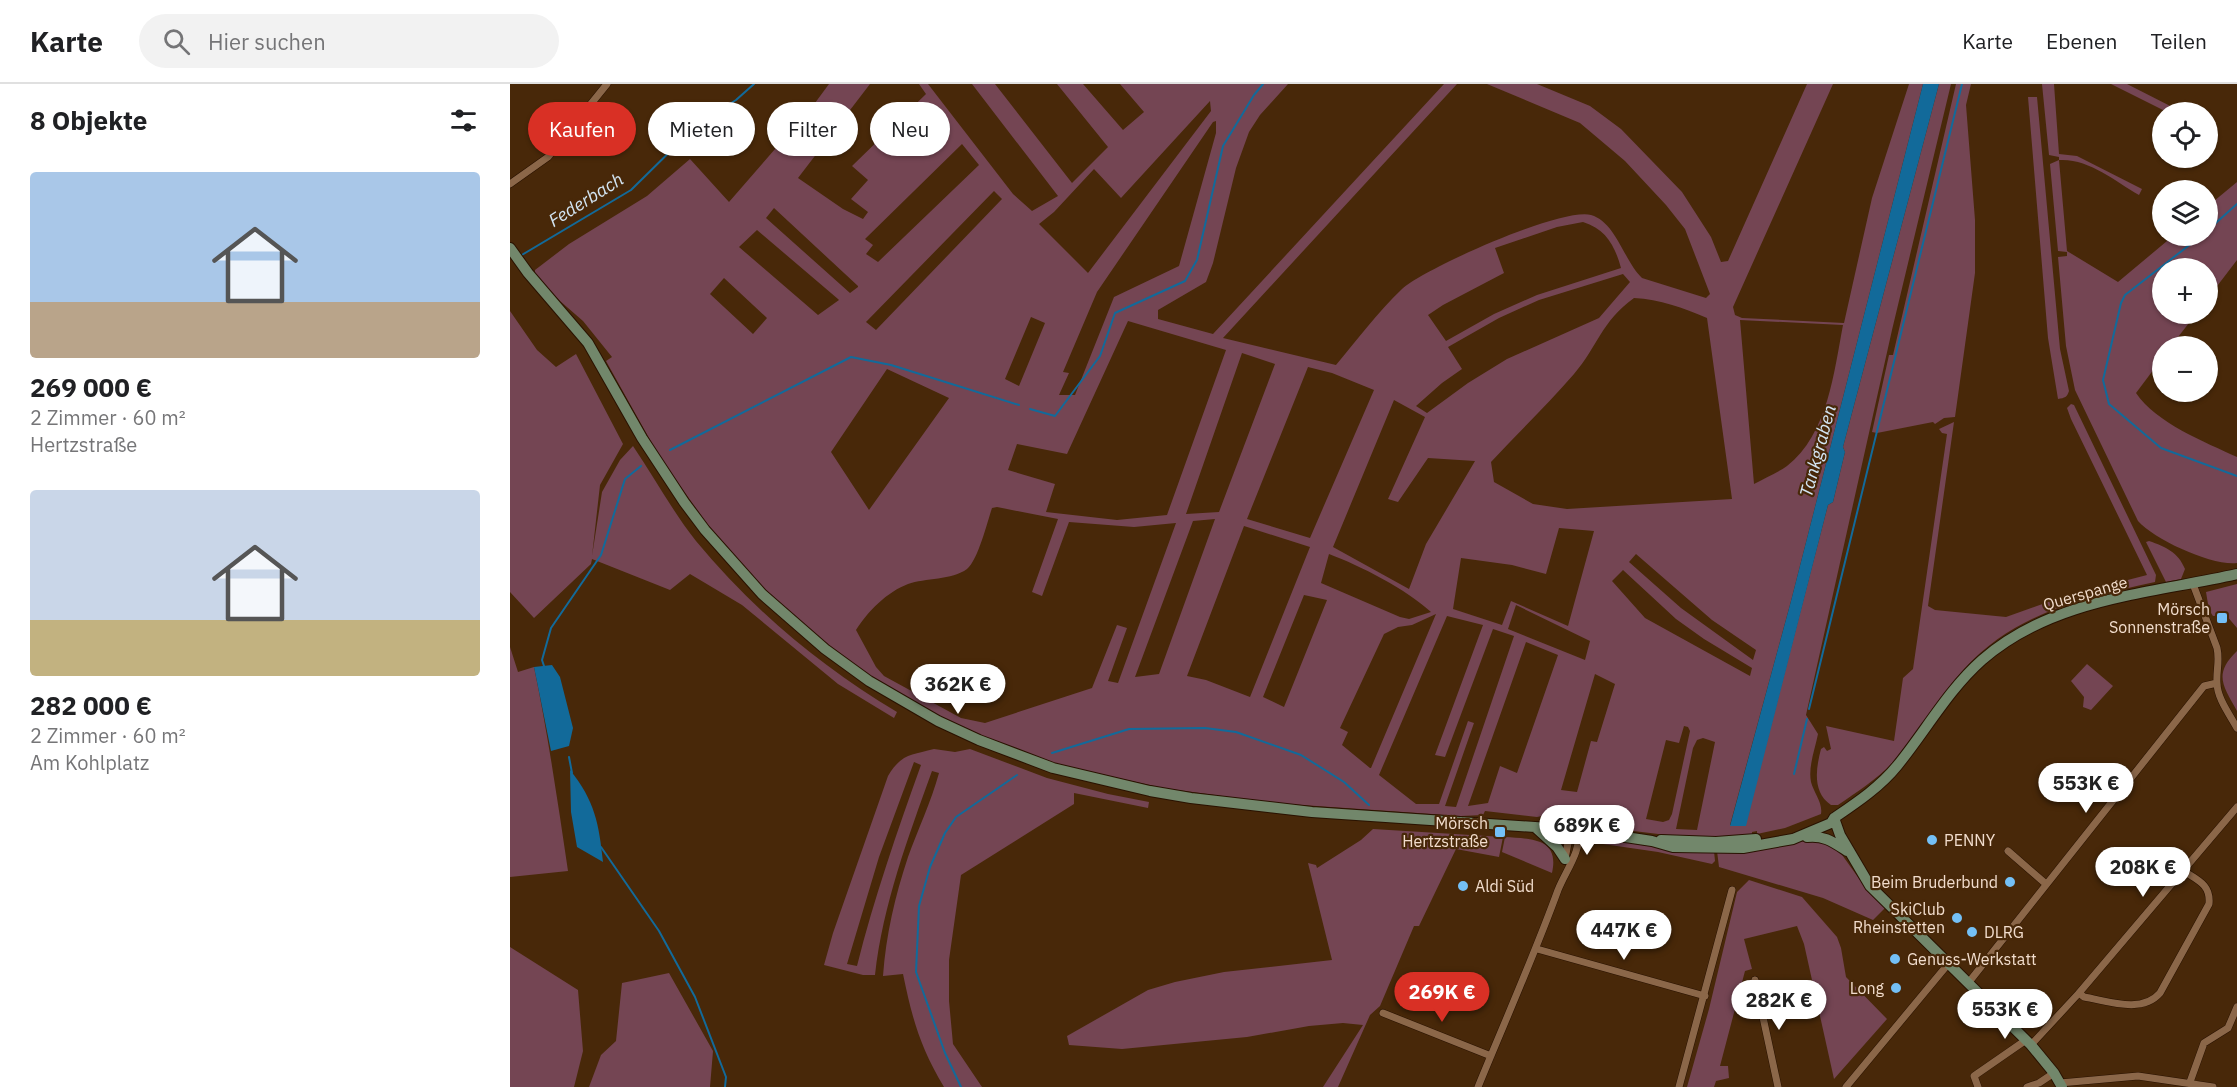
<!DOCTYPE html>
<html lang="de">
<head>
<meta charset="utf-8">
<style>
	body { margin:0; font-family:"IBM Plex Sans",sans-serif; background:#f2f2f2; color:#202124; height:100vh; display:flex; flex-direction:column; font-size:22px; white-space:nowrap }
	* { box-sizing:border-box; margin:0 }
	p { font-size:20px; color:#757577 }
	.icon { flex:none; width:33px; height:33px; fill:none; stroke:currentColor; stroke-width:2; stroke-linecap:round; stroke-linejoin:round }
	.map { position:relative; flex:1; overflow:hidden }
	.panel { display:flex; flex-direction:column; background:#fff; width:510px }
	.panel>* { flex:none }
	.banner { position:absolute; left:18px; top:18px; width:570px; height:54px; display:flex; gap:12px }
	.fabs { position:absolute; left:1642px; top:18px; display:grid; gap:12px }
	.fabs a { display:grid; place-items:center; width:66px; height:66px; border-radius:50%; background:#fff; box-shadow:0 2px 4px #0004; font-size:30px }
	.price { position:absolute; translate:-50% -51px; padding:0 14px; border-radius:21px; background:#fff; color:#222; font-size:20px; line-height:39px; filter:drop-shadow(0 2px 3px #0008) }
	.price::after { content:''; position:absolute; left:50%; top:36px; width:18px; height:14px; margin-left:-9px; background:inherit; clip-path:polygon(0 0,100% 0,50% 100%) }
	.price.current { background:#d93025; color:#fff }
	ul { padding:0; list-style:none }
	li { display:grid; align-content:center; gap:12px; height:318px; padding:0 30px }
	li span { display:grid; place-items:center; height:186px; border-radius:6px; color:#555 }
	li>.icon { margin-inline-start:auto }
	span .icon { width:108px; height:108px; fill:#fffc; stroke-width:1 }
	li b { font-size:26px }
	h2 { display:flex; justify-content:space-between; align-items:center; height:72px; padding:0 30px; font-size:26px }
	.pill { padding:0 21px; border-radius:27px; background:#fff; box-shadow:0 2px 4px #0004; font-size:21px; line-height:54px }
	.pill.current { background:#d93025; color:#fff }
	header { display:flex; align-items:center; gap:36px; box-sizing:border-box; height:84px; padding:0 30px; background:#fff; border-bottom:2px solid #e0e0e0 }
	header strong { font-size:28px }
	nav { display:flex; gap:33px; margin-inline-start:auto; font-size:21px }
	.search { width:420px; height:54px; background:#f2f2f2; display:flex; align-items:center; gap:15px; box-sizing:border-box; padding:0 21px; border-radius:33px; color:#757577; font-size:22px }
	main { display:flex; flex:1; min-height:0 }
	.map>svg:first-child { display:block }
	.green { fill:#744553; fill-rule:evenodd }
	.water { fill:#126a9a }
	.lines { fill:none; stroke-linecap:round; stroke-linejoin:round }
	.stream { stroke:#126a9a; stroke-width:2 }
	.street-casing { stroke:#291200; stroke-width:8 }
	.secondary-casing { stroke:#291200; stroke-width:12 }
	.street { stroke:#8b6749; stroke-width:7 }
	.secondary { stroke:#72876b; stroke-width:10 }
	.poi-dot { fill:#74c0f6; stroke:#482809; stroke-width:2 }
	.labels { text-anchor:middle; stroke-width:4.5; stroke-linejoin:round; paint-order:stroke }
	.street-label { font-size:16px; fill:#f2ddcd; stroke:#482809 }
	.poi-label { font-size:16px; fill:#f2ddcd; stroke:#482809; text-anchor:end }
	.water-label { font-size:18px; font-style:italic; fill:#d3e5f3; stroke:#482809 }
</style>
</head>
<body>
<header>
<strong>Karte</strong>
<div class="search"><svg class="icon" aria-label="search" viewBox="0 0 24 24"><circle cx="10" cy="10" r="6"/><path d="M15 15l6 6"/></svg>Hier suchen</div>
<nav><a>Karte</a><a>Ebenen</a><a>Teilen</a></nav>
</header>
<main>
<section class="panel">
<h2>8 Objekte<svg class="icon" aria-label="filters" viewBox="0 0 24 24"><path d="M4 7h16M4 17h16"/><circle cx="9" cy="7" r="2"/><circle cx="15" cy="17" r="2"/></svg></h2>
<ul>
<li><span style="background:linear-gradient(#a9c7e8 70%,#b9a48a 0)"><svg class="icon" aria-label="home" viewBox="0 0 24 24"><path d="M3 11l9-7 9 7M6 9v11h12V9"/></svg></span><div><b>269 000 €</b><p>2 Zimmer · 60 m²</p><p>Hertzstraße</p></div></li>
<li><span style="background:linear-gradient(#c9d6e8 70%,#c2b280 0)"><svg class="icon" aria-label="home" viewBox="0 0 24 24"><path d="M3 11l9-7 9 7M6 9v11h12V9"/></svg></span><div><b>282 000 €</b><p>2 Zimmer · 60 m²</p><p>Am Kohlplatz</p></div></li>
</ul>
</section>
<div class="map">
<svg width="1727" height="1003" viewBox="0 0 1727 1003">
	<rect width="100%" height="100%" fill="#482809"/>
	<!-- green -->
	<path class="green" d="M 319,0 L 360,0 L 288,94 L 333,125 L 353,135 L 358,128 L 341,115 L 358,96 L 342,82 L 416,10 L 409,0 L 418,0 L 503,110 L 522,127 L 548,112 L 462,0 L 485,0 L 562,99 L 598,63 L 547,0 L 573,0 L 613,46 L 634,28 L 610,0 L 778,0 L 750,31 L 739,48 L 726,84 L 703,179 L 696,198 L 648,226 L 648,235 L 703,250 L 934,0 L 947,0 L 713,254 L 826,281 C 847,256 868,228 892,205 C 915,184 1052,123 1081,131 C 1106,138 1114,177 1132,194 L 1196,214 L 1200,210 L 1175,145 L 1156,121 L 1115,77 L 1070,39 L 977,0 L 1027,0 L 1080,22 L 1111,45 L 1172,108 L 1201,153 L 1211,178 L 1218,177 L 1297,0 L 1323,0 L 1223,223 L 1225,231 L 1232,234 L 1334,239 L 1362,114 L 1399,0 L 1413,0 L 1281,517 L 1220,741 L 1235,742 L 1318,421 L 1323,418 L 1335,368 L 1333,363 L 1429,0 L 1441,0 L 1382,246 L 1296,631 L 1308,650 C 1305,665 1298,683 1301,698 C 1304,709 1313,719 1311,730 L 1275,744 L 1247,750 L 1247,747 L 1242,748 L 1242,751 L 1204,753 L 1165,752 L 1032,736 L 1044,728 L 1041,726 L 1032,732 L 1027,733 L 975,727 L 973,731 L 951,732 L 763,719 L 653,704 L 546,680 L 457,646 L 412,624 L 364,595 L 279,531 L 212,461 L 149,372 L 96,277 L 102,273 L 73,237 L 50,217 L 25,190 L 25,186 L 59,160 L 137,112 L 180,75 L 219,118 L 305,19 ZM 700,17 L 701,27 L 578,189 L 529,140 L 544,128 L 584,85 L 611,114 ZM 706,37 L 706,49 L 669,182 L 604,213 L 565,311 L 549,311 L 559,289 L 553,288 L 587,208 L 703,38 ZM 452,60 L 469,81 L 368,178 L 356,170 L 363,161 L 355,155 ZM 484,107 L 492,115 L 366,246 L 356,238 ZM 264,124 L 348,202 L 348,203 L 340,209 L 256,134 ZM 1073,138 C 1096,145 1105,162 1111,184 L 1027,211 L 984,230 L 936,257 L 918,231 L 933,221 L 994,189 L 985,164 L 1047,143 ZM 247,146 L 328,215 L 329,216 L 308,231 L 229,163 ZM 1113,190 L 1120,198 L 1089,234 L 997,275 L 958,299 L 917,329 L 906,322 L 932,299 L 952,285 L 938,263 L 989,234 L 1029,216 ZM 214,194 L 257,234 L 243,250 L 200,210 ZM 1124,214 C 1150,215 1173,224 1197,234 L 1222,415 L 1057,425 L 1023,420 L 984,398 L 981,378 C 1008,349 1038,320 1064,290 C 1088,262 1091,238 1124,214 ZM 521,233 L 535,239 L 509,302 L 495,295 ZM 1230,236 L 1333,241 C 1324,288 1318,350 1277,382 C 1267,389 1255,394 1244,400 ZM 618,237 L 716,266 L 657,431 L 607,436 L 536,428 L 545,400 L 498,386 L 507,360 L 557,370 ZM 732,269 L 765,280 L 709,428 L 676,430 ZM 798,283 L 822,289 L 864,306 L 800,454 L 737,435 ZM 377,285 L 439,314 L 359,426 L 321,368 ZM 884,316 L 915,333 L 878,415 L 888,418 L 918,374 L 965,377 L 916,460 L 899,505 L 823,463 ZM 487,423 L 548,435 L 522,508 L 532,512 L 559,438 L 624,443 L 666,439 L 608,599 L 598,597 L 617,544 L 607,541 L 582,604 L 475,639 L 451,634 L 374,592 L 366,583 L 346,546 C 358,527 377,508 398,500 C 415,494 442,496 457,485 C 468,476 477,439 482,424 ZM 705,435 L 649,590 L 625,593 L 683,437 ZM 734,442 L 800,463 L 740,613 L 696,596 L 677,592 ZM 1049,444 L 1084,447 L 1058,542 L 1001,517 L 992,541 L 943,525 L 951,474 L 1002,481 L 1036,490 ZM 819,470 C 851,482 896,505 921,528 L 899,535 L 890,533 L 811,499 ZM 1126,470 L 1202,536 L 1246,566 L 1243,576 L 1171,524 L 1119,478 ZM 1113,486 L 1166,535 L 1194,555 L 1242,584 L 1240,592 L 1135,534 L 1102,497 ZM 794,511 L 817,516 L 774,623 L 753,613 ZM 1006,521 L 1080,557 L 1075,576 L 998,545 ZM 926,530 L 861,684 L 860,684 L 832,661 L 838,648 L 830,644 L 874,550 L 888,543 L 902,541 ZM 937,532 L 973,541 L 925,671 L 935,673 L 983,545 L 1004,552 L 946,723 L 935,722 L 964,639 L 958,637 L 929,720 L 906,720 L 869,691 ZM 1016,558 L 1048,571 L 1007,689 L 990,682 L 978,719 L 958,722 ZM 1085,590 L 1105,600 L 1087,658 L 1081,657 L 1067,708 L 1051,706 ZM 1174,642 L 1178,643 L 1180,647 L 1162,730 L 1159,736 L 1153,738 L 1136,735 L 1156,656 L 1169,659 ZM 1193,654 L 1205,658 L 1187,746 L 1166,745 L 1183,664 L 1187,656 Z
		M 1446,0 L 1461,0 L 1456,21 L 1465,136 L 1465,189 L 1445,333 L 1434,334 L 1425,340 L 1423,338 L 1367,349 L 1362,348 L 1379,271 L 1383,271 Z
		M 1532,0 L 1544,0 L 1549,70 L 1567,72 L 1632,105 L 1629,111 C 1605,97 1578,74 1549,76 L 1557,167 L 1608,198 L 1663,152 L 1698,152 L 1698,122 L 1727,98 L 1727,176 L 1698,214 L 1698,184 L 1653,184 L 1653,230 L 1686,230 L 1661,262 L 1653,262 L 1653,273 L 1626,309 C 1646,339 1695,358 1727,373 L 1727,479 C 1702,482 1645,456 1628,437 L 1565,306 L 1556,262 L 1548,173 L 1557,172 L 1557,168 L 1548,167 L 1540,80 L 1549,76 L 1549,73 L 1539,71 Z
		M 1601,0 L 1617,0 L 1672,28 L 1657,28 Z
		M 1518,13 L 1527,13 L 1550,265 L 1559,307 C 1557,313 1555,314 1548,315 L 1538,254 Z
		M 0,227 L 27,266 L 46,283 L 66,270 L 113,360 L 90,401 L 82,472 L 92,408 L 110,376 L 123,362 C 144,393 163,428 186,457 C 242,525 311,583 387,628 L 384,634 L 328,600 L 232,521 L 180,490 L 160,506 L 82,475 L 81,480 L 24,534 L 0,508 Z
		M 1561,320 L 1564,321 L 1646,491 L 1645,498 C 1574,514 1506,528 1454,585 C 1427,614 1408,649 1382,679 C 1366,696 1347,708 1328,721 L 1321,721 C 1302,708 1306,684 1311,665 L 1314,663 L 1317,667 L 1321,665 L 1316,642 L 1384,657 L 1393,594 L 1403,585 L 1437,350 L 1432,349 L 1429,345 L 1444,338 L 1418,522 L 1425,526 L 1496,533 L 1552,513 L 1637,491 L 1561,335 L 1557,324 Z
		M 1639,457 C 1656,463 1668,468 1675,485 L 1671,495 L 1656,498 L 1636,458 Z
		M 1727,500 L 1727,544 L 1716,531 L 1703,532 L 1699,526 L 1696,508 Z
		M 0,563 L 8,588 L 24,583 C 38,651 48,719 58,787 L 0,793 Z
		M 1727,567 L 1727,627 C 1713,602 1703,590 1727,567 Z
		M 1577,580 L 1603,602 L 1581,626 L 1573,623 L 1574,613 L 1561,597 Z
		M 424,665 L 445,668 L 460,665 L 537,694 L 598,710 L 639,718 L 638,724 L 564,709 L 564,720 L 451,791 L 439,876 L 439,917 L 443,960 L 472,1003 L 434,1003 C 410,963 402,934 393,890 L 373,892 C 376,851 385,812 398,773 C 408,745 421,718 429,689 L 422,687 C 398,754 373,820 365,891 L 353,891 L 314,881 L 323,849 L 378,692 C 391,670 401,671 424,665 ZM 404,678 L 411,681 C 387,748 364,814 347,882 L 337,880 L 369,773 Z
		M 863,745 L 993,753 L 989,773 L 946,765 L 909,842 L 904,842 L 870,922 L 860,931 L 828,1003 L 813,1003 L 853,941 L 833,939 L 799,942 L 737,953 L 612,965 L 559,961 L 557,952 L 638,906 L 665,898 L 714,888 L 822,876 L 798,779 L 806,781 L 807,784 L 851,756 Z
		M 995,753 C 1020,755 1050,753 1042,789 L 992,768 Z
		M 1091,755 L 1167,766 L 1204,767 L 1205,777 L 1202,780 L 1148,768 L 1086,759 L 1077,759 Z
		M 1301,756 L 1314,756 L 1330,768 L 1355,803 L 1375,824 L 1363,836 L 1313,814 L 1209,783 L 1207,767 L 1231,767 Z
		M 1239,796 L 1292,813 L 1327,853 L 1331,864 L 1336,893 L 1377,935 L 1324,995 L 1294,860 L 1287,842 L 1234,855 L 1242,885 L 1235,887 L 1210,982 L 1218,982 L 1219,994 L 1206,997 L 1204,1003 L 1177,1003 L 1199,925 L 1227,808 Z
		M 0,863 L 68,906 L 73,967 L 64,1003 L 0,1003 Z
		M 159,889 L 203,967 L 200,1003 L 79,1003 L 91,971 L 106,957 L 112,899 Z"/>
	<!-- water -->
	<path class="water" d="M 1413,0 L 1429,0 L 1333,363 L 1335,368 L 1323,418 L 1318,421 L 1236,742 L 1220,742 L 1281,517 Z
		M 42,581 L 50,593 L 63,644 L 59,662 L 41,667 L 24,583 Z
		M 60,686 C 85,717 89,740 93,778 L 67,763 L 61,728 Z"/>
	<g class="lines">
		<!-- stream -->
		<path class="stream" d="M 1698,146 L 1727,120
			M 1691,152 L 1615,211 L 1611,219 L 1593,296 L 1599,320 L 1651,364 L 1727,392
			M 10,172 L 121,106 L 188,40 L 226,16 L 244,0
			M 520,325 L 545,332 L 590,272 L 605,229 L 675,197 L 687,176 L 713,62 L 744,11 L 753,0
			M 160,366 L 341,273 L 381,281 L 509,321
			M 35,585 L 32,576 L 41,544 L 91,471 L 115,395 L 131,382
			M 1299,625 L 1452,0
			M 542,669 L 619,645 L 695,644 L 726,648 L 791,671 L 834,698 L 859,721
			M 59,673 L 62,689
			M 1284,690 L 1297,635
			M 91,763 L 149,847 L 185,913 L 216,993 L 215,1003
			M 451,1003 L 435,969 L 406,888 L 409,822 L 420,783 L 435,749 L 446,733 L 507,691"/>
		<!-- street casing -->
		<g class="street-casing">
			<path id="street" d="M 0,100 L 38,73 L 97,0
				M 1683,500 L 1707,564 C 1710,577 1706,587 1707,599 C 1707,614 1720,631 1727,644
				M 1498,767 L 1536,800
				M 1055,775 L 1058,759 L 1069,746
				M 1027,865 L 1195,912
				M 1245,896 L 1268,1003
				M 1459,898 L 1694,602 L 1707,599
				M 1569,909 L 1574,913 C 1598,917 1632,930 1650,909 L 1699,820 C 1701,800 1687,796 1672,786
				M 873,929 L 981,972
				M 1521,961 L 1569,909 L 1727,723
				M 1680,998 L 1694,959 L 1718,944 L 1727,923
				M 1550,999 L 1628,992 L 1703,1003
				M 968,1003 C 995,937 1024,872 1048,806 C 1056,786 1071,768 1069,746
				M 1169,1003 L 1222,806
				M 1336,1003 L 1439,879
				M 1468,1003 L 1464,992 L 1516,956
				M 1517,1003 L 1529,999 L 1544,989"/>
		</g>
		<!-- secondary casing -->
		<g class="secondary-casing">
			<path id="secondary" d="M 0,164 L 18,189 L 78,259 L 132,354 L 174,418 L 195,446 L 252,510 L 315,565 L 359,597 L 428,637 L 469,656 L 543,684 L 640,707 L 681,714 L 802,728 L 1069,746 L 1142,757 L 1163,763 L 1233,764 L 1283,755 L 1321,739 L 1324,734 C 1346,719 1370,703 1387,682 C 1415,648 1438,606 1472,576 C 1543,514 1639,510 1727,490
				M 1324,734 L 1330,751 L 1360,802 L 1521,961 L 1544,989 L 1552,1003
				M 1025,743 L 1047,763 L 1055,775
				M 1297,753 C 1314,751 1323,758 1337,767
				M 1151,756 L 1206,758 L 1246,755"/>
		</g>
		<!-- street -->
		<use href="#street" class="street"/>
		<!-- secondary -->
		<use href="#secondary" class="secondary"/>
	</g>
	<!-- markers -->
	<g class="poi-dot">
		<rect x="1706" y="528" width="12" height="12" rx="3"/>
		<rect x="984" y="742" width="12" height="12" rx="3"/>
		<circle cx="1422" cy="756" r="6"/>
		<circle cx="1500" cy="798" r="6"/>
		<circle cx="953" cy="802" r="6"/>
		<circle cx="1447" cy="834" r="6"/>
		<circle cx="1462" cy="848" r="6"/>
		<circle cx="1385" cy="875" r="6"/>
		<circle cx="1386" cy="904" r="6"/>
	</g>
	<g class="labels">
		<!-- street labels -->
		<g class="street-label">
			<text transform="translate(1575 509) rotate(-16)" y="6">Querspange</text>
		</g>
		<!-- poi labels -->
		<g class="poi-label">
			<text x="1700" y="531">Mörsch<tspan x="1700" dy="18">Sonnenstraße</tspan></text>
			<text x="978" y="745">Mörsch<tspan x="978" dy="18">Hertzstraße</tspan></text>
			<text x="1434" y="762" text-anchor="start">PENNY</text>
			<text x="1488" y="804">Beim Bruderbund</text>
			<text x="965" y="808" text-anchor="start">Aldi Süd</text>
			<text x="1435" y="831">SkiClub<tspan x="1435" dy="18">Rheinstetten</tspan></text>
			<text x="1474" y="854" text-anchor="start">DLRG</text>
			<text x="1397" y="881" text-anchor="start">Genuss-Werkstatt</text>
			<text x="1374" y="910">Long</text>
		</g>
		<!-- water labels -->
		<g class="water-label">
			<text transform="translate(76 116) rotate(-32)" y="6">Federbach</text>
			<text transform="translate(1308 367) rotate(-75)" y="6">Tankgraben</text>
		</g>
	</g>
</svg>
<div class="fabs">
<a><svg class="icon" aria-label="locate" viewBox="0 0 24 24"><circle cx="12" cy="12" r="6"/><path d="M12 2v4M12 18v4M2 12h4M18 12h4"/></svg></a>
<a><svg class="icon" aria-label="layers" viewBox="0 0 24 24"><path d="M12 4l9 5-9 5-9-5zM3 14l9 5 9-5"/></svg></a>
<a>+</a>
<a>−</a>
</div>
<b class="price" style="left:448px;top:631px">362K €</b>
<b class="price" style="left:1576px;top:730px">553K €</b>
<b class="price" style="left:1077px;top:772px">689K €</b>
<b class="price" style="left:1633px;top:814px">208K €</b>
<b class="price" style="left:1114px;top:877px">447K €</b>
<b class="price current" style="left:932px;top:939px">269K €</b>
<b class="price" style="left:1269px;top:947px">282K €</b>
<b class="price" style="left:1495px;top:956px">553K €</b>
<div class="banner">
<a class="pill current">Kaufen</a>
<a class="pill">Mieten</a>
<a class="pill">Filter</a>
<a class="pill">Neu</a>
</div>
</div>
</main>
</body>
</html>
